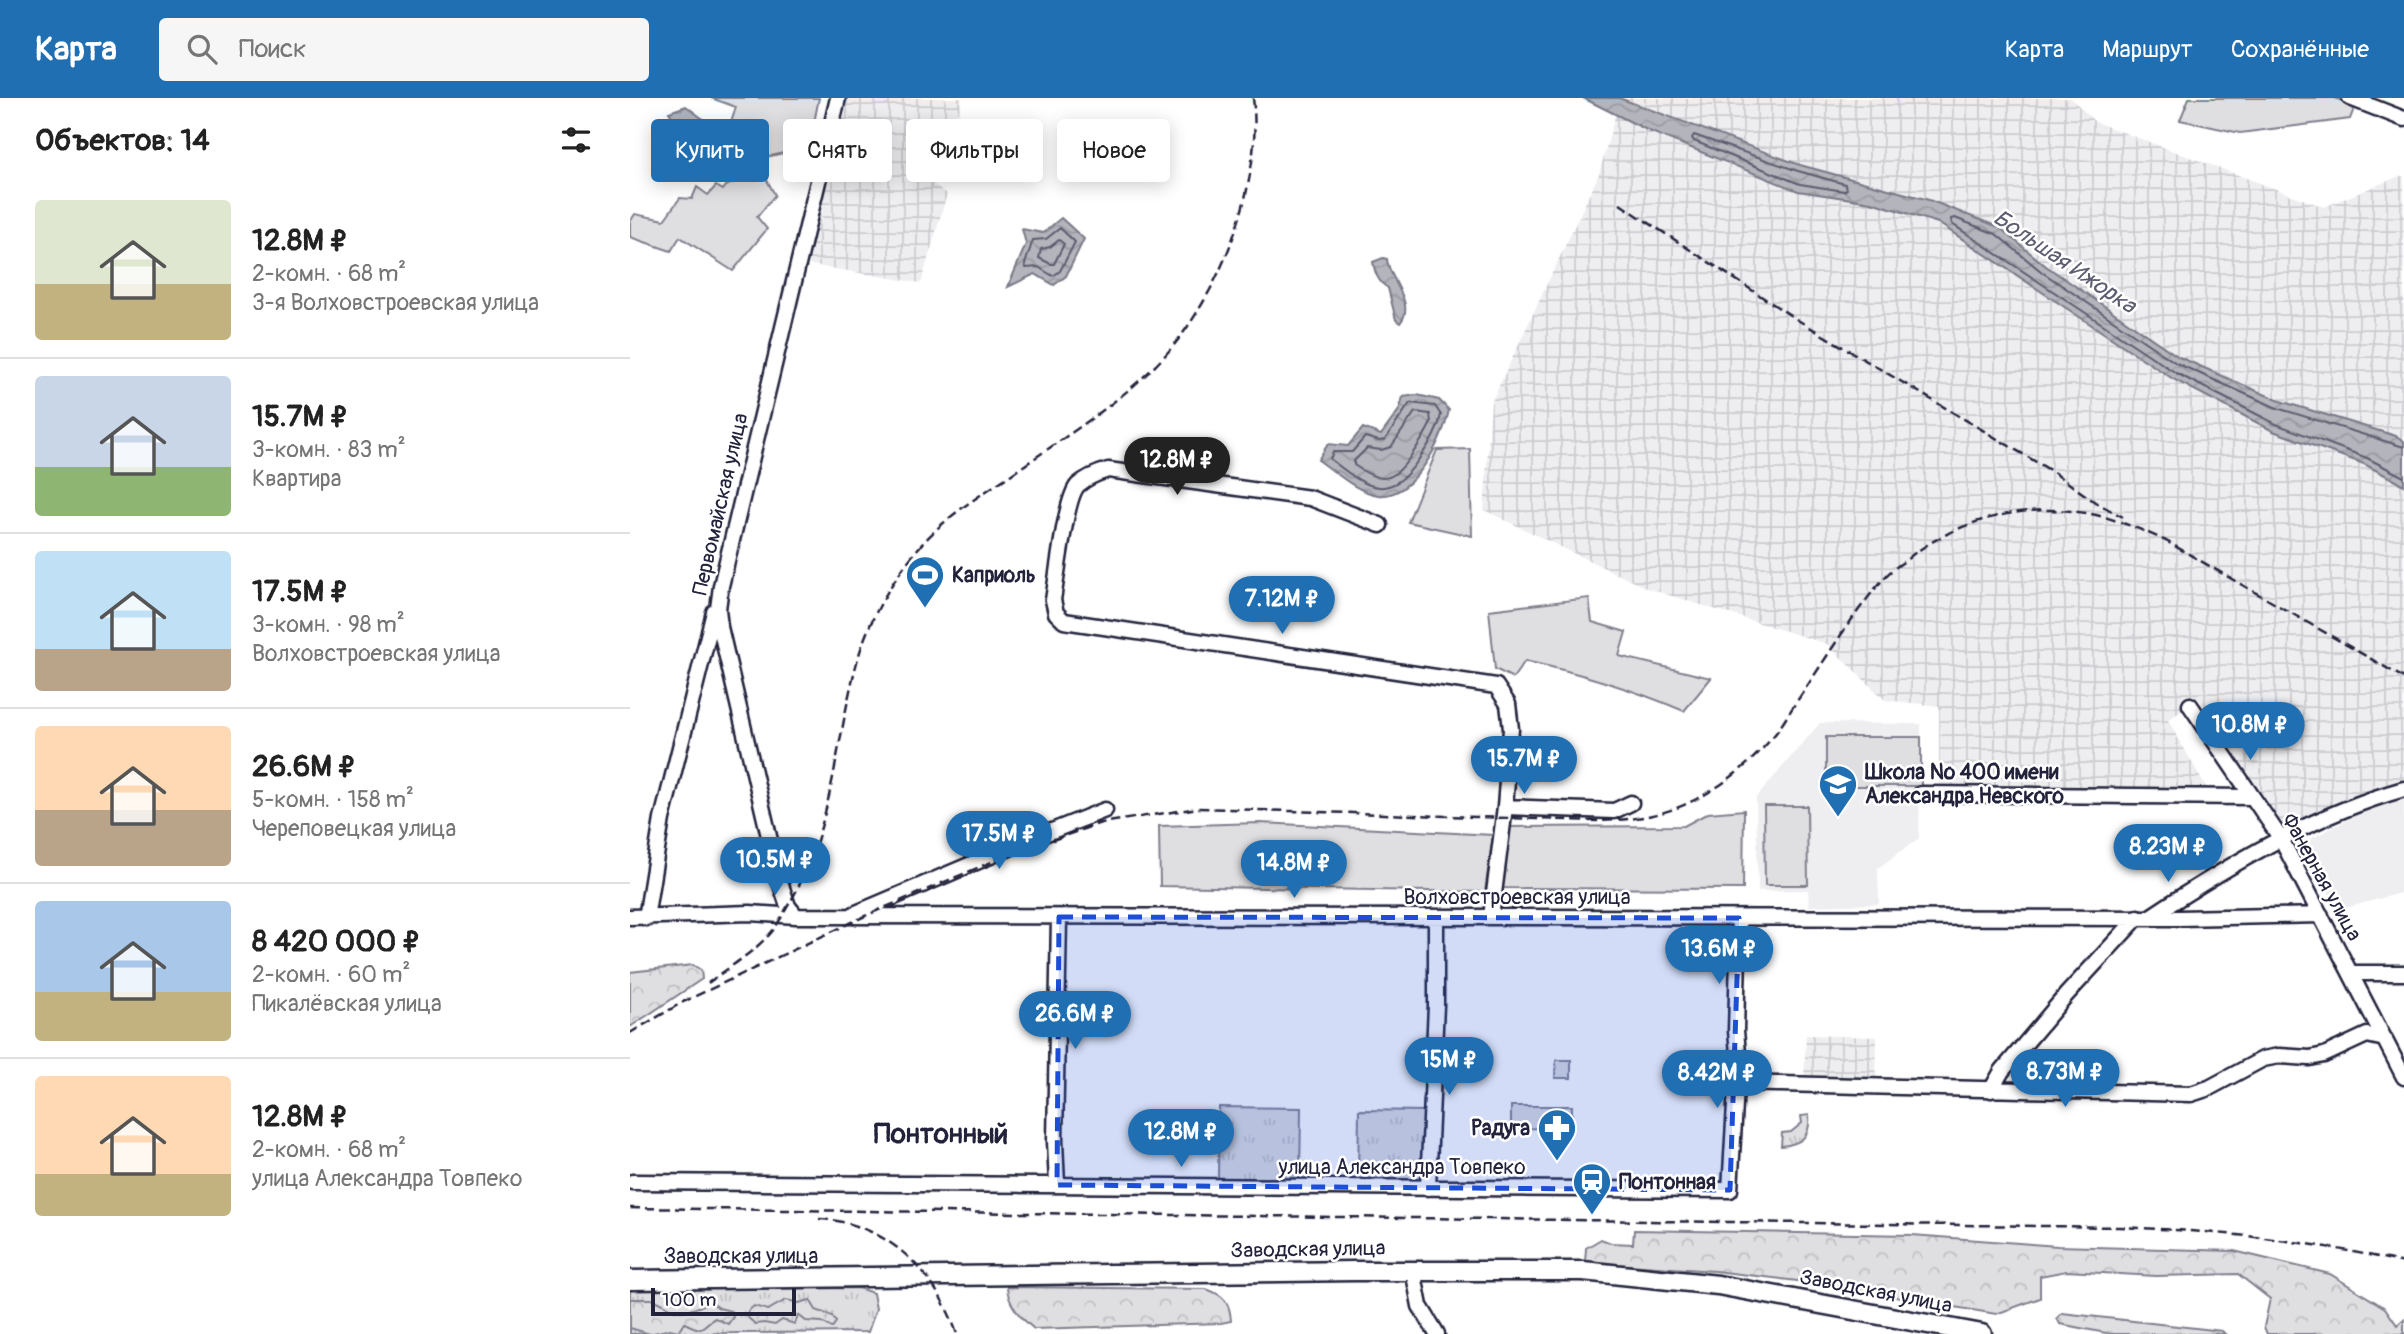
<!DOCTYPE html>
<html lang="ru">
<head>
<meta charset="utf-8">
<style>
	body { margin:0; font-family:Pangolin,sans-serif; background:#f6f6f6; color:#222; height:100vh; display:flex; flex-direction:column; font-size:26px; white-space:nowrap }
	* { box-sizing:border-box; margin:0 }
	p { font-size:23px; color:#767676 }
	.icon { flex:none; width:38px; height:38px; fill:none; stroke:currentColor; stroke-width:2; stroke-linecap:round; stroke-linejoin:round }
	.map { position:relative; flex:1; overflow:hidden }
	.details { display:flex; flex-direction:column; background:#fff; width:630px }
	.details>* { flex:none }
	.guide { position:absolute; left:21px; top:21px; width:665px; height:63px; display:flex; gap:14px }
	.scale { position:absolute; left:21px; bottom:18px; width:145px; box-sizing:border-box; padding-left:7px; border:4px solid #22223b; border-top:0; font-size:19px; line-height:24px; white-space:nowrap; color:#22223b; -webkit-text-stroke:5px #fff; paint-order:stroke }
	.price { position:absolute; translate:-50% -60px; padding:0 16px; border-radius:24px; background:#1f6fb2; color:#fff; font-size:23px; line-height:46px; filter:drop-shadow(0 2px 4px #0008) }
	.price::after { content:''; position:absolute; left:50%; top:42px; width:21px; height:16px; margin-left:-10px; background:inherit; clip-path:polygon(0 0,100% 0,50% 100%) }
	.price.on { background:#222; color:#fff }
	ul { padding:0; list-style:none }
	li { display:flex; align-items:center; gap:21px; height:175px; padding:0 35px }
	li+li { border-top:2px solid #e0e0e0 }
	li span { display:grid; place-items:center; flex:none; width:196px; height:140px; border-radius:7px; color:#555 }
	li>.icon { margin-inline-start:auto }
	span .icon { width:84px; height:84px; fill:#fffc; stroke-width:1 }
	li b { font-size:30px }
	h2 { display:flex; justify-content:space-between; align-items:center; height:84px; padding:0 35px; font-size:30px }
	.tag { padding:0 24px; border-radius:7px; background:#fff; box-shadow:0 4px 18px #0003; font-size:24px; line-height:63px }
	.tag.on { background:#1f6fb2; color:#fff }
	header { display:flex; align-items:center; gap:42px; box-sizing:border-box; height:98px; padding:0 35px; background:#1f6fb2; color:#fff }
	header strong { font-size:33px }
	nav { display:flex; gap:38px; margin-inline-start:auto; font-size:24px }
	.search { width:490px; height:63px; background:#f6f6f6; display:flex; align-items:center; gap:18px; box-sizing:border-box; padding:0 24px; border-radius:7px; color:#767676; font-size:26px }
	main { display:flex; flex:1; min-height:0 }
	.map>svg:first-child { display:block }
	.built { fill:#eeeef1 }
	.industrial { fill:url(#industrial-grid) }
	.grass { fill:url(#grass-tufts); stroke:#80808e; stroke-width:2 }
	.forest { fill:url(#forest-crowns); stroke:#80808e; stroke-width:2 }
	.garden { fill:#dfdfe2; stroke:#80808e; stroke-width:2 }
	.water { fill:url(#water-waves); stroke:#7a7a88; stroke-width:2 }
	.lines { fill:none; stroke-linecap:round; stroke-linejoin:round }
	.shore { stroke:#5c5c6f; stroke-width:2 }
	.minor-casing { stroke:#22223b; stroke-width:19 }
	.major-casing { stroke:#22223b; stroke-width:23 }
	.minor { stroke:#fff; stroke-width:14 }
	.major { stroke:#fff; stroke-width:18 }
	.rail { stroke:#22223b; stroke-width:2.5; stroke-dasharray:10 5; stroke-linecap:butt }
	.marked { fill:#1d4ed8; fill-opacity:0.2; stroke:#1d4ed8; stroke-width:5; stroke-dasharray:14 9; stroke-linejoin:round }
	.labels { text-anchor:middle; stroke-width:5; stroke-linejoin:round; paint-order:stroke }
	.street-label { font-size:21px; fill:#22223b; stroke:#fff }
	.poi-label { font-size:21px; font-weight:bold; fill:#22223b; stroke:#fff; text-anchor:start }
	.water-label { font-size:23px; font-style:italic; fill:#5c5c6f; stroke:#fff }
	.district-label { font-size:28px; font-weight:bold; fill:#22223b; stroke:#fff }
</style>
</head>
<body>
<header>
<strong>Карта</strong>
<div class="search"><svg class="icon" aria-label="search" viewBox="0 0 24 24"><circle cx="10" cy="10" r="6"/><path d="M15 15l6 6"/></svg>Поиск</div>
<nav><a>Карта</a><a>Маршрут</a><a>Сохранённые</a></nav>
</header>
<main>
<section class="details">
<h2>Объектов: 14<svg class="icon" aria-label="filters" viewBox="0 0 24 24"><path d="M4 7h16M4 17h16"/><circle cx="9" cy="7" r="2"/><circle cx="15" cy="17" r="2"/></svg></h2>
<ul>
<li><span style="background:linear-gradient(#dfe7d0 60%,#c2b280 0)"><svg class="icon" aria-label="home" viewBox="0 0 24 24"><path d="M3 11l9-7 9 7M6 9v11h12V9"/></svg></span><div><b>12.8M ₽</b><p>2-комн. · 68 m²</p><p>3-я Волховстроевская улица</p></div></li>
<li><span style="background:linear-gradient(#c9d6e8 65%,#8fb573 0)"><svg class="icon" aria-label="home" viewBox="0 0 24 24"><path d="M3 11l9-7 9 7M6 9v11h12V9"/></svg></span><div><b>15.7M ₽</b><p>3-комн. · 83 m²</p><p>Квартира</p></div></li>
<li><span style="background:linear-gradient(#bfe0f5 70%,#b9a48a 0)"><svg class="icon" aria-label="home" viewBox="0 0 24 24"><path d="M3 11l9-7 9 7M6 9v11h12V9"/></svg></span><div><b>17.5M ₽</b><p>3-комн. · 98 m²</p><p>Волховстроевская улица</p></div></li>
<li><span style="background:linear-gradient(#ffd9b3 60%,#b9a48a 0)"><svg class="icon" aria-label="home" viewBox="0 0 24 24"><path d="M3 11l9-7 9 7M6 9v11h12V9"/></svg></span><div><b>26.6M ₽</b><p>5-комн. · 158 m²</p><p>Череповецкая улица</p></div></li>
<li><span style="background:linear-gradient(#a9c7e8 65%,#c2b280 0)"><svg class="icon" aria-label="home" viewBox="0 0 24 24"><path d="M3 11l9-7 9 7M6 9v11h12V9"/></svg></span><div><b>8 420 000 ₽</b><p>2-комн. · 60 m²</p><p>Пикалёвская улица</p></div></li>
<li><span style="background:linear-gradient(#ffd9b3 70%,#c2b280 0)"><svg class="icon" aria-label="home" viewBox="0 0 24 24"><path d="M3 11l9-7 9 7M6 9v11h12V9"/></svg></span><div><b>12.8M ₽</b><p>2-комн. · 68 m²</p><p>улица Александра Товпеко</p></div></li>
</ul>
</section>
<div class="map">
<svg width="1774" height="1236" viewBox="0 0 1774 1236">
	<defs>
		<pattern id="industrial-grid" width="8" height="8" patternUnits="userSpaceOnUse" patternTransform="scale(1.75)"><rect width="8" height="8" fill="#eeeef1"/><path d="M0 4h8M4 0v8" fill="none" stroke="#ccccd0"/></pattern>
		<pattern id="grass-tufts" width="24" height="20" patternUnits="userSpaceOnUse" patternTransform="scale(1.75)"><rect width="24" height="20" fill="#dfdfe2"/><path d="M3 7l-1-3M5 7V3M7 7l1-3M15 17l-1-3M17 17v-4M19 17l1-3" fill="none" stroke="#bfbfc3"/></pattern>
		<pattern id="forest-crowns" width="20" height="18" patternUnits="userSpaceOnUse" patternTransform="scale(1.75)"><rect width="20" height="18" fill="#dfdfe2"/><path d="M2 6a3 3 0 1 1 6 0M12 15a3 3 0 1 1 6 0" fill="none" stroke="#bfbfc3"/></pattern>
		<pattern id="water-waves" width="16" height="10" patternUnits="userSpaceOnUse" patternTransform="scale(1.75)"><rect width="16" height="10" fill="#b4b4bc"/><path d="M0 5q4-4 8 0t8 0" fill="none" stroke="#9a9aa2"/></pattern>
	</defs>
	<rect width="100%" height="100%" fill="#fff"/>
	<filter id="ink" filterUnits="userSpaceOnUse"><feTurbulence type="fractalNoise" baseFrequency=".0143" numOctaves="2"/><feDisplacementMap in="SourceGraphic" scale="14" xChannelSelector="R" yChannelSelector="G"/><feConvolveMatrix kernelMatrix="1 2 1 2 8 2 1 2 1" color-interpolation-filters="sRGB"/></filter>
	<g filter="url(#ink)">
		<!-- built -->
		<path class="built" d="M 1190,625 L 1291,626 L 1289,740 L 1248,770 L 1249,806 L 1179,808 L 1178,792 L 1128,793 L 1126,700 Z
			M 1774,701 L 1774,794 L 1708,812 L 1673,745 L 1736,712 Z"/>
		<!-- industrial -->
		<path class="industrial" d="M 218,0 L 332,0 L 329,14 L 301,35 L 313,40 L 295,80 L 317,96 L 291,185 L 175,166 Z
			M 990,0 L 1441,0 L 1465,24 L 1694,109 L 1770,78 L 1774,78 L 1774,681 L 1737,693 L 1657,733 L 1569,601 L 1538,622 L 1579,695 L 1309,691 L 1309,608 L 1255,602 L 1197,546 L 1016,490 L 854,412 L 861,305 L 969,76 Z
			M 1176,937 L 1247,939 L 1246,982 L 1174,980 Z"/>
		<!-- grass -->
		<path class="grass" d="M 926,962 L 941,962 L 941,980 L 925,980 Z
			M 589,1009 L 671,1010 L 670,1081 L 588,1080 Z
			M 729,1012 L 794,1013 L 793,1085 L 728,1084 Z
			M 1179,1017 C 1181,1039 1171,1046 1151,1048 L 1152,1035 L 1161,1034 L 1172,1025 L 1171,1018 Z
			M 228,1190 L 243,1195 L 246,1211 L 238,1234 L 0,1236 L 0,1191 Z"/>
		<!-- forest -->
		<path class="forest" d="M 63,867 L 71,872 L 72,881 L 0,929 L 0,874 Z
			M 1004,1132 L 1282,1137 L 1428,1148 L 1604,1153 L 1700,1176 L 1755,1210 L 1767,1227 L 1774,1221 L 1774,1236 L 1637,1236 L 1634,1229 L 1640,1201 L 1608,1176 L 1526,1178 L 1436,1173 L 1410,1178 L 1410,1200 L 1366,1216 L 1176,1184 L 1085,1173 L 955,1164 L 956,1150 L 971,1141 L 981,1145 L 1003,1146 Z
			M 377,1189 L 576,1191 C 594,1197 600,1204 601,1223 L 591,1225 L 404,1231 C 391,1220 378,1207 377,1189 Z
			M 21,1201 C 30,1203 34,1207 42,1211 C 55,1217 70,1208 81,1204 L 89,1210 L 101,1213 L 103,1219 L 98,1226 L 85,1220 C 70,1228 75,1236 55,1225 L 48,1233 L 40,1231 L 20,1236 L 0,1230 L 0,1201 Z
			M 156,1202 L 169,1205 L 180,1202 L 186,1212 L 202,1218 L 206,1224 L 202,1230 L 192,1224 L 176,1223 L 168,1217 L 165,1226 L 152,1222 L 145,1227 L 134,1225 L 125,1226 L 116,1218 L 118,1213 L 124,1208 L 138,1212 Z
			M 1432,1215 L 1592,1233 L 1595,1236 L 1481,1236 L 1430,1226 L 1427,1220 Z"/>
		<!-- garden -->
		<path class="garden" d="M 81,0 L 189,0 L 179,49 L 132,60 L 127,70 L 89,62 L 106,9 Z
			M 1559,0 L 1705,0 L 1725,8 L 1720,21 L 1610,35 L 1550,22 Z
			M 127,72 L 132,73 L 145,97 L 127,119 L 137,131 L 103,173 L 50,139 L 41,153 L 0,139 L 0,124 L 5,116 L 34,122 L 50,100 L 62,101 L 67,89 L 78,97 L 86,88 L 93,92 L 96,88 Z
			M 840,351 L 842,438 L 778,424 L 807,352 Z
			M 959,500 L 962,524 L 996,534 L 989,558 L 1081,580 L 1054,613 C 1002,591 951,575 895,563 L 883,580 L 865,571 L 859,512 Z
			M 1196,639 L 1291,639 L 1291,688 L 1196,688 Z
			M 1134,708 L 1177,708 L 1178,787 L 1135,787 Z
			M 1114,712 L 1113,791 L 870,790 L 880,729 L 1054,728 L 1078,715 Z
			M 630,725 L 863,737 L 855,794 L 530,788 L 529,728 Z
			M 881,1008 L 942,1008 L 942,1031 L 881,1030 Z"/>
		<!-- water -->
		<path class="water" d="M 953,0 L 989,0 L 1170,67 L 1299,102 L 1369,129 L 1416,168 L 1549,259 L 1650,303 L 1766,338 L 1774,343 L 1774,387 L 1734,366 L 1643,333 L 1543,281 L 1308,125 L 1241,104 L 1168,93 L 1019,33 Z
			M 56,8 L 77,24 L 83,47 L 57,40 L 39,14 Z
			M 431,120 L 454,141 L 436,178 L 424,187 L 405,176 L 378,189 L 396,146 L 392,131 L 413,135 Z
			M 753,160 L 757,161 C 758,180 787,206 770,225 L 766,222 L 758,190 C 748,184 745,175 743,164 Z
			M 787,297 L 809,302 L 819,312 C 813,341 784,401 748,397 C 726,394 706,374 688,362 L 698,346 L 718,348 L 733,330 L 751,337 L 769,312 L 773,299 Z"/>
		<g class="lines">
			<!-- shore -->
			<path class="shore" d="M 1064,37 L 1168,73 L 1215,86 L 1217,91 L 1214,93 L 1170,86 L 1064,43 L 1062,40 Z
				M 430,130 L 445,144 L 430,173 L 423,178 L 408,169 L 396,170 L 395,166 L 403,142 L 416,141 Z
				M 429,142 L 434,146 L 424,166 L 421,166 L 409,160 L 411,151 L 420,149 Z
				M 780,305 L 805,308 L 811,317 C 808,334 799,346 789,361 C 758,407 736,389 700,361 L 703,354 L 722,354 L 735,339 L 749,343 L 755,342 Z
				M 785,314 L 800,316 L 801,325 C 795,337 788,348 780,359 C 762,386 750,385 724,367 L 724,363 L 737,350 L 751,352 L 761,349 Z
				M 1774,349 L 1647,310 L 1546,265 L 1412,174 L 1366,136 L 1325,120 L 1321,121 L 1322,126 L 1546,275 L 1646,326 L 1737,360 L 1774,379"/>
			<!-- minor casing -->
			<g class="minor-casing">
				<path id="minor" d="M 1720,0 L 1774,21
					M 750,427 L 680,400 L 478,372 C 468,375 456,380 448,387 C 435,400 427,480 423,502 L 426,515 L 434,523 L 866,588 L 878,606 L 881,631 L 875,709 L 861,819
					M 1560,607 L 1651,741 L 1774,979
					M 1291,696 L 1622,699
					M 875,709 L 984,713 L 1001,705
					M 224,816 L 384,748 L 475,712
					M 166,818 L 158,808 L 149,781 L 90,529 L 88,511 L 91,488 L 208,0
					M 0,819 L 120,815 L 166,818 L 1549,820 L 1691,817
					M 1520,819 C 1599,767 1682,717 1774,691
					M 16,820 L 32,721 L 84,514
					M 1721,875 L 1774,875
					M 1106,985 L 1561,996 L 1579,990 L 1633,961 L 1649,958 L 1680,960 L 1694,957 L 1737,937 L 1755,941
					M 1361,992 L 1372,973 L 1437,896 L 1508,819
					M 2,1084 L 1100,1092 L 1108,955 L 1106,933 L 1109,820
					M 427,1087 L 425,1043 L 429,819
					M 798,1090 L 806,907 L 806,820
					M 783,1172 L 790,1208 L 807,1236"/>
			</g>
			<!-- major casing -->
			<g class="major-casing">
				<path id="major" d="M 0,1182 L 724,1173 L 953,1173 L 1088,1187 L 1352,1236"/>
			</g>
			<!-- minor -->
			<use href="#minor" class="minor"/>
			<!-- major -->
			<use href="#major" class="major"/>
			<!-- rail -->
			<path class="rail" d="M 990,106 L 1166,221 L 1423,374 L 1465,404 L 1493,419
				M 78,885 C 98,870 121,856 138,838 C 147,829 153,816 159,806 C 203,732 205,645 227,564 C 237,526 258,489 282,458 C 312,419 353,396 392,369 C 439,336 501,297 538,254 C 593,191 633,83 623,0
				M 0,935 L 53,904 L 235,818 L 366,762 L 471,725 L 568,710 L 969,723 C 988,722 1008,721 1027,716 C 1069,706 1113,675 1140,642 C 1151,630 1158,616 1167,603 C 1196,561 1222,516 1256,478 C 1263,470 1273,465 1281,458 C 1330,421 1395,405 1456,415 C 1484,420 1510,431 1536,443 L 1774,580
				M 0,1110 L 1490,1129 C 1586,1133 1680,1142 1774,1165
				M 189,1121 C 256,1124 306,1174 327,1236"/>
		</g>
	</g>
	<!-- marked area -->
	<path class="marked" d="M 429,819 L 1109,820 L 1100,1092 L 427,1087 Z"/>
	<!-- icons -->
	<defs>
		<g id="stadium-pin" transform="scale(2.0125)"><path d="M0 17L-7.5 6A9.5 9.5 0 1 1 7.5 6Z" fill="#1f6fb2" stroke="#fff"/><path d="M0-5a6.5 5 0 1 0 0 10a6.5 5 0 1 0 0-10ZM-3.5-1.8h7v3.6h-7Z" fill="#fff"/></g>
		<g id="school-pin" transform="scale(2.0125)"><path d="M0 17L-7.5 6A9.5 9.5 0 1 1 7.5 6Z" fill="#1f6fb2" stroke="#fff"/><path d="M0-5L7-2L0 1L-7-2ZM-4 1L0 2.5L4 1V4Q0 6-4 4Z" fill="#fff"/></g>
		<g id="pharmacy-pin" transform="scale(2.0125)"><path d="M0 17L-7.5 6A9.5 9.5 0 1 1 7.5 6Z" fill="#1f6fb2" stroke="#fff"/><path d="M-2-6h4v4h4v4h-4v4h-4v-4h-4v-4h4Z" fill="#fff"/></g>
		<g id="station-pin" transform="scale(2.0125)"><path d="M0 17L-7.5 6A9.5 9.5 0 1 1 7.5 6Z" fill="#1f6fb2" stroke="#fff"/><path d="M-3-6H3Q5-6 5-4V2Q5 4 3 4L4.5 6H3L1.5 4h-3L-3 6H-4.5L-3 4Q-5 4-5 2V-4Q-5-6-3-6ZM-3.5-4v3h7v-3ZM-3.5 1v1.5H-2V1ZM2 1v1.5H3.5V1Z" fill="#fff"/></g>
	</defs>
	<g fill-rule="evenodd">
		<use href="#stadium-pin" x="295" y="477"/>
		<use href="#school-pin" x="1208" y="686"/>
		<use href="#pharmacy-pin" x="927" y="1030"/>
		<use href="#station-pin" x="962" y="1084"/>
	</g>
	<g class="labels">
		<!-- street labels -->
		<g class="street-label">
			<text transform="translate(90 406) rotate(-77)" y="7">Первомайская улица</text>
			<text transform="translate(1692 779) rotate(61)" y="7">Фанерная улица</text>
			<text x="887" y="806">Волховстроевская улица</text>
			<text x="772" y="1076">улица Александра Товпеко</text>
			<text transform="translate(678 1151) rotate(-1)" y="7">Заводская улица</text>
			<text x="111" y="1165">Заводская улица</text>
			<text transform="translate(1246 1193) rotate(11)" y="7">Заводская улица</text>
		</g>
		<!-- poi labels -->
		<g class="poi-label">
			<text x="322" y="484">Каприоль</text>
			<text x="1235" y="681">Школа № 400 имени<tspan x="1235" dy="24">Александра Невского</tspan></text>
			<text x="900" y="1037" text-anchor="end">Радуга</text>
			<text x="989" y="1091">Понтонная</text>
		</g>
		<!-- water labels -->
		<g class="water-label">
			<text transform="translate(1435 163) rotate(34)" y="8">Большая Ижорка</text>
		</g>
		<!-- district labels -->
		<g class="district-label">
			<text x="311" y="1045">Понтонный</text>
		</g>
	</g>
</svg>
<div class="scale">100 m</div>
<b class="price on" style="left:547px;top:399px">12.8M ₽</b>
<b class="price" style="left:652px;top:538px">7.12M ₽</b>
<b class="price" style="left:1620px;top:664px">10.8M ₽</b>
<b class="price" style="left:894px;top:698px">15.7M ₽</b>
<b class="price" style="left:369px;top:773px">17.5M ₽</b>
<b class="price" style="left:1538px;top:786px">8.23M ₽</b>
<b class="price" style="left:145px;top:799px">10.5M ₽</b>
<b class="price" style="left:664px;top:802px">14.8M ₽</b>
<b class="price" style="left:1089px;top:888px">13.6M ₽</b>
<b class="price" style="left:445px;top:953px">26.6M ₽</b>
<b class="price" style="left:819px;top:999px">15M ₽</b>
<b class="price" style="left:1435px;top:1011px">8.73M ₽</b>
<b class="price" style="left:1087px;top:1012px">8.42M ₽</b>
<b class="price" style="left:551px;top:1071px">12.8M ₽</b>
<div class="guide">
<a class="tag on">Купить</a>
<a class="tag">Снять</a>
<a class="tag">Фильтры</a>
<a class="tag">Новое</a>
</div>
</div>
</main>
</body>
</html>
